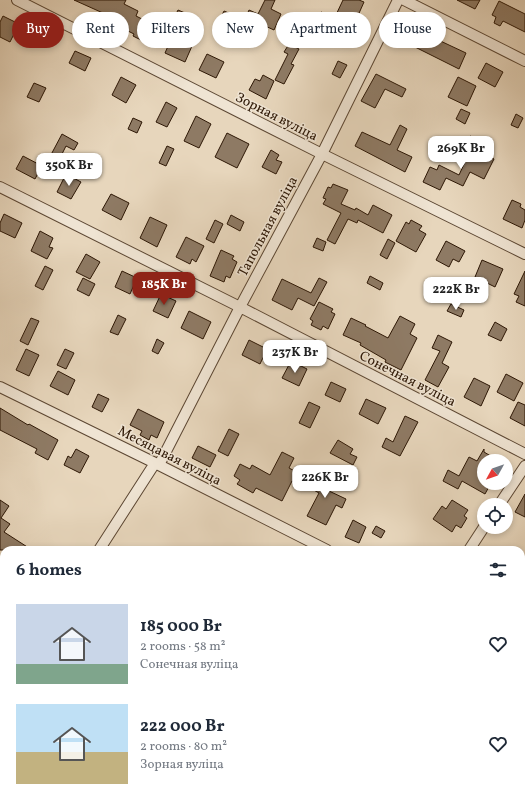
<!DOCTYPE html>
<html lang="en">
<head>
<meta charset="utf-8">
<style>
	body { margin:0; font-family:Vollkorn,serif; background:#f2f2f3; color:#1f2937; height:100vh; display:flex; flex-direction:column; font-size:15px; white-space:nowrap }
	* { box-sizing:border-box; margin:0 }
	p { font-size:13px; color:#747a83 }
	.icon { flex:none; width:22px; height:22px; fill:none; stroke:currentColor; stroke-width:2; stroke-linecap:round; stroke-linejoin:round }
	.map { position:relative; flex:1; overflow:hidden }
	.side { position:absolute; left:0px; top:546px; width:525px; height:256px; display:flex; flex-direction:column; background:#fff; border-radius:12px 12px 0 0; box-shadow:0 2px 6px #0003 }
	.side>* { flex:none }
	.top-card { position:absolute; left:12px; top:12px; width:501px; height:36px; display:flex; gap:8px }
	.needle { width:26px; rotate:230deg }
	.controls { position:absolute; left:477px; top:454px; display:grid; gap:8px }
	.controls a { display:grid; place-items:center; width:36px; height:36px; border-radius:50%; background:#fff; box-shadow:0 2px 6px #0003; font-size:20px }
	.price { position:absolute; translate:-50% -34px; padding:0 9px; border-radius:8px; background:#fff; color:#222; font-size:13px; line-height:26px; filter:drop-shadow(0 1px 2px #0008) }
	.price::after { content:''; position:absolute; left:50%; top:24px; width:12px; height:9px; margin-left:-6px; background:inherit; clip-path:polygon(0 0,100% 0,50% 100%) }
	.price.on { background:#8f2418; color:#fff }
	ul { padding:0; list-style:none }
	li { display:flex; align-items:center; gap:12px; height:100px; padding:0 16px }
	li span { display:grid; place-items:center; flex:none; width:112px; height:80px; border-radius:0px; color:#555 }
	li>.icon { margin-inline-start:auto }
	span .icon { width:48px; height:48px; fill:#fffc; stroke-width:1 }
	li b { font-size:17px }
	h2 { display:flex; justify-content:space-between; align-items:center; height:48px; padding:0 16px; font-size:17px }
	.pill { padding:0 14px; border-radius:18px; background:#fff; box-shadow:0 2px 6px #0003; font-size:14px; line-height:36px }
	.pill.on { background:#8f2418; color:#fff }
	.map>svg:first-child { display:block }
	.building { fill:#8e7a64; stroke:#2d1705 }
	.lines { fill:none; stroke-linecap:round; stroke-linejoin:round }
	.minor-casing { stroke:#5c4733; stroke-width:12 }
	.minor { stroke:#efe4d3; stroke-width:10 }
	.labels { text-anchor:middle; stroke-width:3; stroke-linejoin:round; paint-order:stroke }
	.street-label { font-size:14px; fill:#2d1705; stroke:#efe4d3 }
</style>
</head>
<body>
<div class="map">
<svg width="525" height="802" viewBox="0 0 525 802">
	<rect width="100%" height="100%" fill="#e7d6bc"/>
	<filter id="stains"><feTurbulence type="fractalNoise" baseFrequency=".005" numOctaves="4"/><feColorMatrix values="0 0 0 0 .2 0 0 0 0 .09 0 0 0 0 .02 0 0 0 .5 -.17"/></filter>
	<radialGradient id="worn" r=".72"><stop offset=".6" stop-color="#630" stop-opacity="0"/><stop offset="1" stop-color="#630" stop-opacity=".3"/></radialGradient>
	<!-- building -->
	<path class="building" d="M 74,0 L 126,0 L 124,4 L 138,11 L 136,16 L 158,27 L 149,44 L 133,36 L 134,34 L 120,27 L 123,22 Z
		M 265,0 L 275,0 L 271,9 L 281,14 L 274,30 L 263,25 L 262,27 L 245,19 L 249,10 L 258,14 Z
		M 343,0 L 359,0 L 364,2 L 356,20 L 347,16 L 335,40 L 328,37 L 329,35 L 314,29 L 321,12 L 335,17 Z
		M 457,0 L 480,0 L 475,9 Z
		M 499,1 L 525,14 L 525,32 L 503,21 L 500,26 L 494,23 L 496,17 L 492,15 Z
		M 178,10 L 185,13 L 180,25 L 172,22 Z
		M 224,11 L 236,16 L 232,24 L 220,19 Z
		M 3,16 L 19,24 L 10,42 L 0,37 L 0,22 Z
		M 421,30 L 435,37 L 434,38 L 466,53 L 459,69 L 413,46 Z
		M 172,37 L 192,46 L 185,62 L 165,53 Z
		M 289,44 L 299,49 L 291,64 L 294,65 L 284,84 L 275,80 L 288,54 L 284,52 Z
		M 75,51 L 91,58 L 85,71 L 69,63 Z
		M 207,54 L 224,62 L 216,78 L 199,70 Z
		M 338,61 L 347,65 L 340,78 L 332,74 Z
		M 486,63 L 503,72 L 495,87 L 478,78 Z
		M 376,74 L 406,89 L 402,97 L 385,89 L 375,108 L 361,101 Z
		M 263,75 L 274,81 L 266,99 L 249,90 L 255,79 L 260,81 Z
		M 121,77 L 136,85 L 126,103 L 112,95 Z
		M 458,77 L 476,86 L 467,106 L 448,97 Z
		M 34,83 L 46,88 L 39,102 L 27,97 Z
		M 166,102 L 177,108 L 167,127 L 156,122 Z
		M 461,109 L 470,113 L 465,124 L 456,119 Z
		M 516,114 L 523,118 L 518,128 L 511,125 Z
		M 196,116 L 211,124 L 199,148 L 184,141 Z
		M 133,118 L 142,122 L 137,133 L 128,129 Z
		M 400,125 L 407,129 L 397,150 L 412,157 L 405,172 L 355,146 L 362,132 L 390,145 Z
		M 227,133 L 249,144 L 237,168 L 215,157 Z
		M 62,134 L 78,143 L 74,150 L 66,146 L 54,170 L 45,166 Z
		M 470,136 L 481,141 L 478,149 L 467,144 Z
		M 167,146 L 174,149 L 166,166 L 159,163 Z
		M 472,147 L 494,159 L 484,179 L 470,172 L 463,186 L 446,178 L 440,190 L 423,182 L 430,167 L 437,170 L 439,165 L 459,175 Z
		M 271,150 L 279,155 L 276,160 L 282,162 L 276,174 L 262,167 Z
		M 23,156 L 42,166 L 35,179 L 16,169 Z
		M 66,174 L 81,182 L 71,199 L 57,192 Z
		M 333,184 L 348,190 L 341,204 L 355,210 L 356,208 L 368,215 L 373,205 L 392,215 L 383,233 L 358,220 L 357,223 L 348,219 L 335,244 L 327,240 L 341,213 L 323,204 L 326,199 L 323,198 L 328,187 L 331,188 Z
		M 111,194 L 129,203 L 121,220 L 102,210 Z
		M 512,200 L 521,204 L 520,207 L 525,210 L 525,220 L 522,228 L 503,219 Z
		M 4,214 L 22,223 L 15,238 L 0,231 L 0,223 Z
		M 231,215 L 244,222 L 240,231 L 227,224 Z
		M 150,217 L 167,225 L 157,247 L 140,238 Z
		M 215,220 L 223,224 L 214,243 L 206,239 Z
		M 411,220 L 422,226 L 419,230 L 426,234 L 416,252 L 396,241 L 406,222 L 409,224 Z
		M 40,231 L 53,238 L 49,247 L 53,248 L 47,259 L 31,251 Z
		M 186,237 L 204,246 L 196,262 L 192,259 L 190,264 L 176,257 Z
		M 317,238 L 326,242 L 323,251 L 313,247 Z
		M 388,239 L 395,243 L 387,259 L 380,255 Z
		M 446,241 L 465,251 L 459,262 L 453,259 L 449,267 L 436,260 Z
		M 221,250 L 234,256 L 232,259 L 237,262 L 230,278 L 226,276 L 224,282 L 210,276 Z
		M 86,254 L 100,262 L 90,279 L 76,272 Z
		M 482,260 L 503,269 L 495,287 L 475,277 Z
		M 45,266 L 53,270 L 43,290 L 35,286 Z
		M 122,271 L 137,278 L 130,294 L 115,287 Z
		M 525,271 L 525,306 L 516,302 L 519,296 L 514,294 Z
		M 370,276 L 383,283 L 380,290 L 367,283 Z
		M 83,278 L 95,284 L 89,296 L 77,290 Z
		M 319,278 L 327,282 L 314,306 L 298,298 L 292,310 L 272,300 L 282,279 L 311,293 Z
		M 161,294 L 176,301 L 168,318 L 153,311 Z
		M 319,302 L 333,309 L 331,312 L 335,314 L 328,329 L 323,326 L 321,330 L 311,325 L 313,321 L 310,319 Z
		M 451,304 L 464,310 L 461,317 L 447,311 Z
		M 189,311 L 211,322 L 203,339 L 181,328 Z
		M 118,315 L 126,319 L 118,335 L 110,332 Z
		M 400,316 L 415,324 L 410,334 L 417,338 L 401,370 L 385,362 L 386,360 L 360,345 L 361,343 L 343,335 L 351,318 L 366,325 L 365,326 L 388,338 Z
		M 31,318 L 39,321 L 28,345 L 20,341 Z
		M 495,322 L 507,329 L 501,341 L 488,335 Z
		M 438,335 L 452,342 L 442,363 L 449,367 L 438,387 L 425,380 L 440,351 L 432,348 Z
		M 157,339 L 164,343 L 158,354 L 152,351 Z
		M 249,340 L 267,349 L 260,364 L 242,355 Z
		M 26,349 L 39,355 L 29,376 L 16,370 Z
		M 65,349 L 74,353 L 66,369 L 57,365 Z
		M 291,361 L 307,369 L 299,386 L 282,378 Z
		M 58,371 L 75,380 L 68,395 L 50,386 Z
		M 506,374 L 523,383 L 514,401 L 497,392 Z
		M 474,378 L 490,386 L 481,406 L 464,397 Z
		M 331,382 L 346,389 L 340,402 L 325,395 Z
		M 98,394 L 109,399 L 102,412 L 92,407 Z
		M 366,399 L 386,408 L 378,424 L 359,414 Z
		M 309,402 L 320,407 L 310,428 L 299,423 Z
		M 518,402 L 525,405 L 525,426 L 510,418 Z
		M 0,408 L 28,425 L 29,424 L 58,440 L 48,460 L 35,453 L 37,449 L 0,430 Z
		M 138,409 L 164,422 L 157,438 L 151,435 L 149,440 L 140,435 L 142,431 L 130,425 Z
		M 405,416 L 418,422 L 400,456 L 382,447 L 386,438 L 393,442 Z
		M 229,429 L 239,434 L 228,456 L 218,451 Z
		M 338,440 L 353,449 L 350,454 L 357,457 L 353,465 L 330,453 Z
		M 198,446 L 216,455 L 210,467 L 192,458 Z
		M 76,449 L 89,456 L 80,473 L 64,465 L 68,456 L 71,458 Z
		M 484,449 L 484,452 L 499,461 L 484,461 L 484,483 L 491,483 L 485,494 L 462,481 L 458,489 L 443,481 L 448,470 L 459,476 L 469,457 L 477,461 Z
		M 282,452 L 294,458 L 289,468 L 302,475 L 298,484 L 292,481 L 282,501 L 256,488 L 253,493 L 237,484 L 240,480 L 234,476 L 240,464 L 250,469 L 252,465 L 270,475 Z
		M 322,470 L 336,477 L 329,491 L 346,499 L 342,508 L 336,505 L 326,525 L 307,516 L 319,493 L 312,489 Z
		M 525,494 L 525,517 L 515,512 Z
		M 0,500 L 9,506 L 1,518 L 10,524 L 4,532 L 32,550 L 0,550 Z
		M 452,500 L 468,510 L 464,516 L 467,518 L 461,528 L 456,525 L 452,532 L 433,519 L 442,506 L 446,509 Z
		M 353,520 L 366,527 L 359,543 L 345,537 Z
		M 376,526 L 385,531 L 381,538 L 372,533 Z"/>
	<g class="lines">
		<!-- minor casing -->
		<g class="minor-casing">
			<path id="minor" d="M 17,0 L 322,154 L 525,254
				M 404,0 L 525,61
				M 0,187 L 240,307 L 525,454
				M 0,387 L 155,463 L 327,550
				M 159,465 L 240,307 L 322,154 L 398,0
				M 499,505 L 525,466
				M 99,550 L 155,463
				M 469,550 L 484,527
				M 0,581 L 4,583
				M 521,648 L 525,650
				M 0,705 L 4,698
				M 345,798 L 352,802
				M 0,800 L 3,802
				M 307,802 L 309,798"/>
		</g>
		<!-- minor -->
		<use href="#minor" class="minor"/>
	</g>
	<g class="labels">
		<!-- street labels -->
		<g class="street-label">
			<text transform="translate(277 116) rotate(27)" y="5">Зорная вуліца</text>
			<text transform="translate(267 226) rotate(-62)" y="5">Тапольная вуліца</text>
			<text transform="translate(408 378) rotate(27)" y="5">Сонечная вуліца</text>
			<text transform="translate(170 455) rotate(27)" y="5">Месяцавая вуліца</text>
		</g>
	</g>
	<rect width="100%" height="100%" filter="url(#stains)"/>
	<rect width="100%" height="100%" fill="url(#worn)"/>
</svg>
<div class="controls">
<a><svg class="needle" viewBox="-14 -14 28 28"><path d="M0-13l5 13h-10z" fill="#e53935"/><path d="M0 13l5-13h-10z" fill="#747a83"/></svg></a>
<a><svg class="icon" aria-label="locate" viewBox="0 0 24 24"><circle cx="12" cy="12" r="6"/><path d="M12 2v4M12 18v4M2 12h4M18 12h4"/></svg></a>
</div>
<b class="price" style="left:461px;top:170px">269K Br</b>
<b class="price" style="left:69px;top:187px">350K Br</b>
<b class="price on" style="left:164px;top:306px">185K Br</b>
<b class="price" style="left:456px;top:311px">222K Br</b>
<b class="price" style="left:295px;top:374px">237K Br</b>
<b class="price" style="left:325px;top:499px">226K Br</b>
<div class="top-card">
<a class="pill on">Buy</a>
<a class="pill">Rent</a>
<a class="pill">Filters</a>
<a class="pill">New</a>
<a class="pill">Apartment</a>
<a class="pill">House</a>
</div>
<section class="side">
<h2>6 homes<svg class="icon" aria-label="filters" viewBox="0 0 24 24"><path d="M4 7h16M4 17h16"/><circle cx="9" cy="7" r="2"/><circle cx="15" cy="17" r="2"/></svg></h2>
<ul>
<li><span style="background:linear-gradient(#c9d6e8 75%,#7fa58c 0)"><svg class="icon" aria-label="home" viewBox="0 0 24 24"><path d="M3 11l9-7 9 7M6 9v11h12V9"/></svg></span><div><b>185 000 Br</b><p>2 rooms · 58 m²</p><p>Сонечная вуліца</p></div><svg class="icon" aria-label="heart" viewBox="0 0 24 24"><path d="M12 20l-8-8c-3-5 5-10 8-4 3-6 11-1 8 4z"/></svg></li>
<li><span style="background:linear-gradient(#bfe0f5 60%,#c2b280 0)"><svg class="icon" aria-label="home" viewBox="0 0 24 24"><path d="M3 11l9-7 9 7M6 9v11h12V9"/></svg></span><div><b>222 000 Br</b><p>2 rooms · 80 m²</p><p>Зорная вуліца</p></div><svg class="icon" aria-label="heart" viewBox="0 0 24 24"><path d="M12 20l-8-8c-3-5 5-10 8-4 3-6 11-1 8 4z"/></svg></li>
</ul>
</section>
</div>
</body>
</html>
